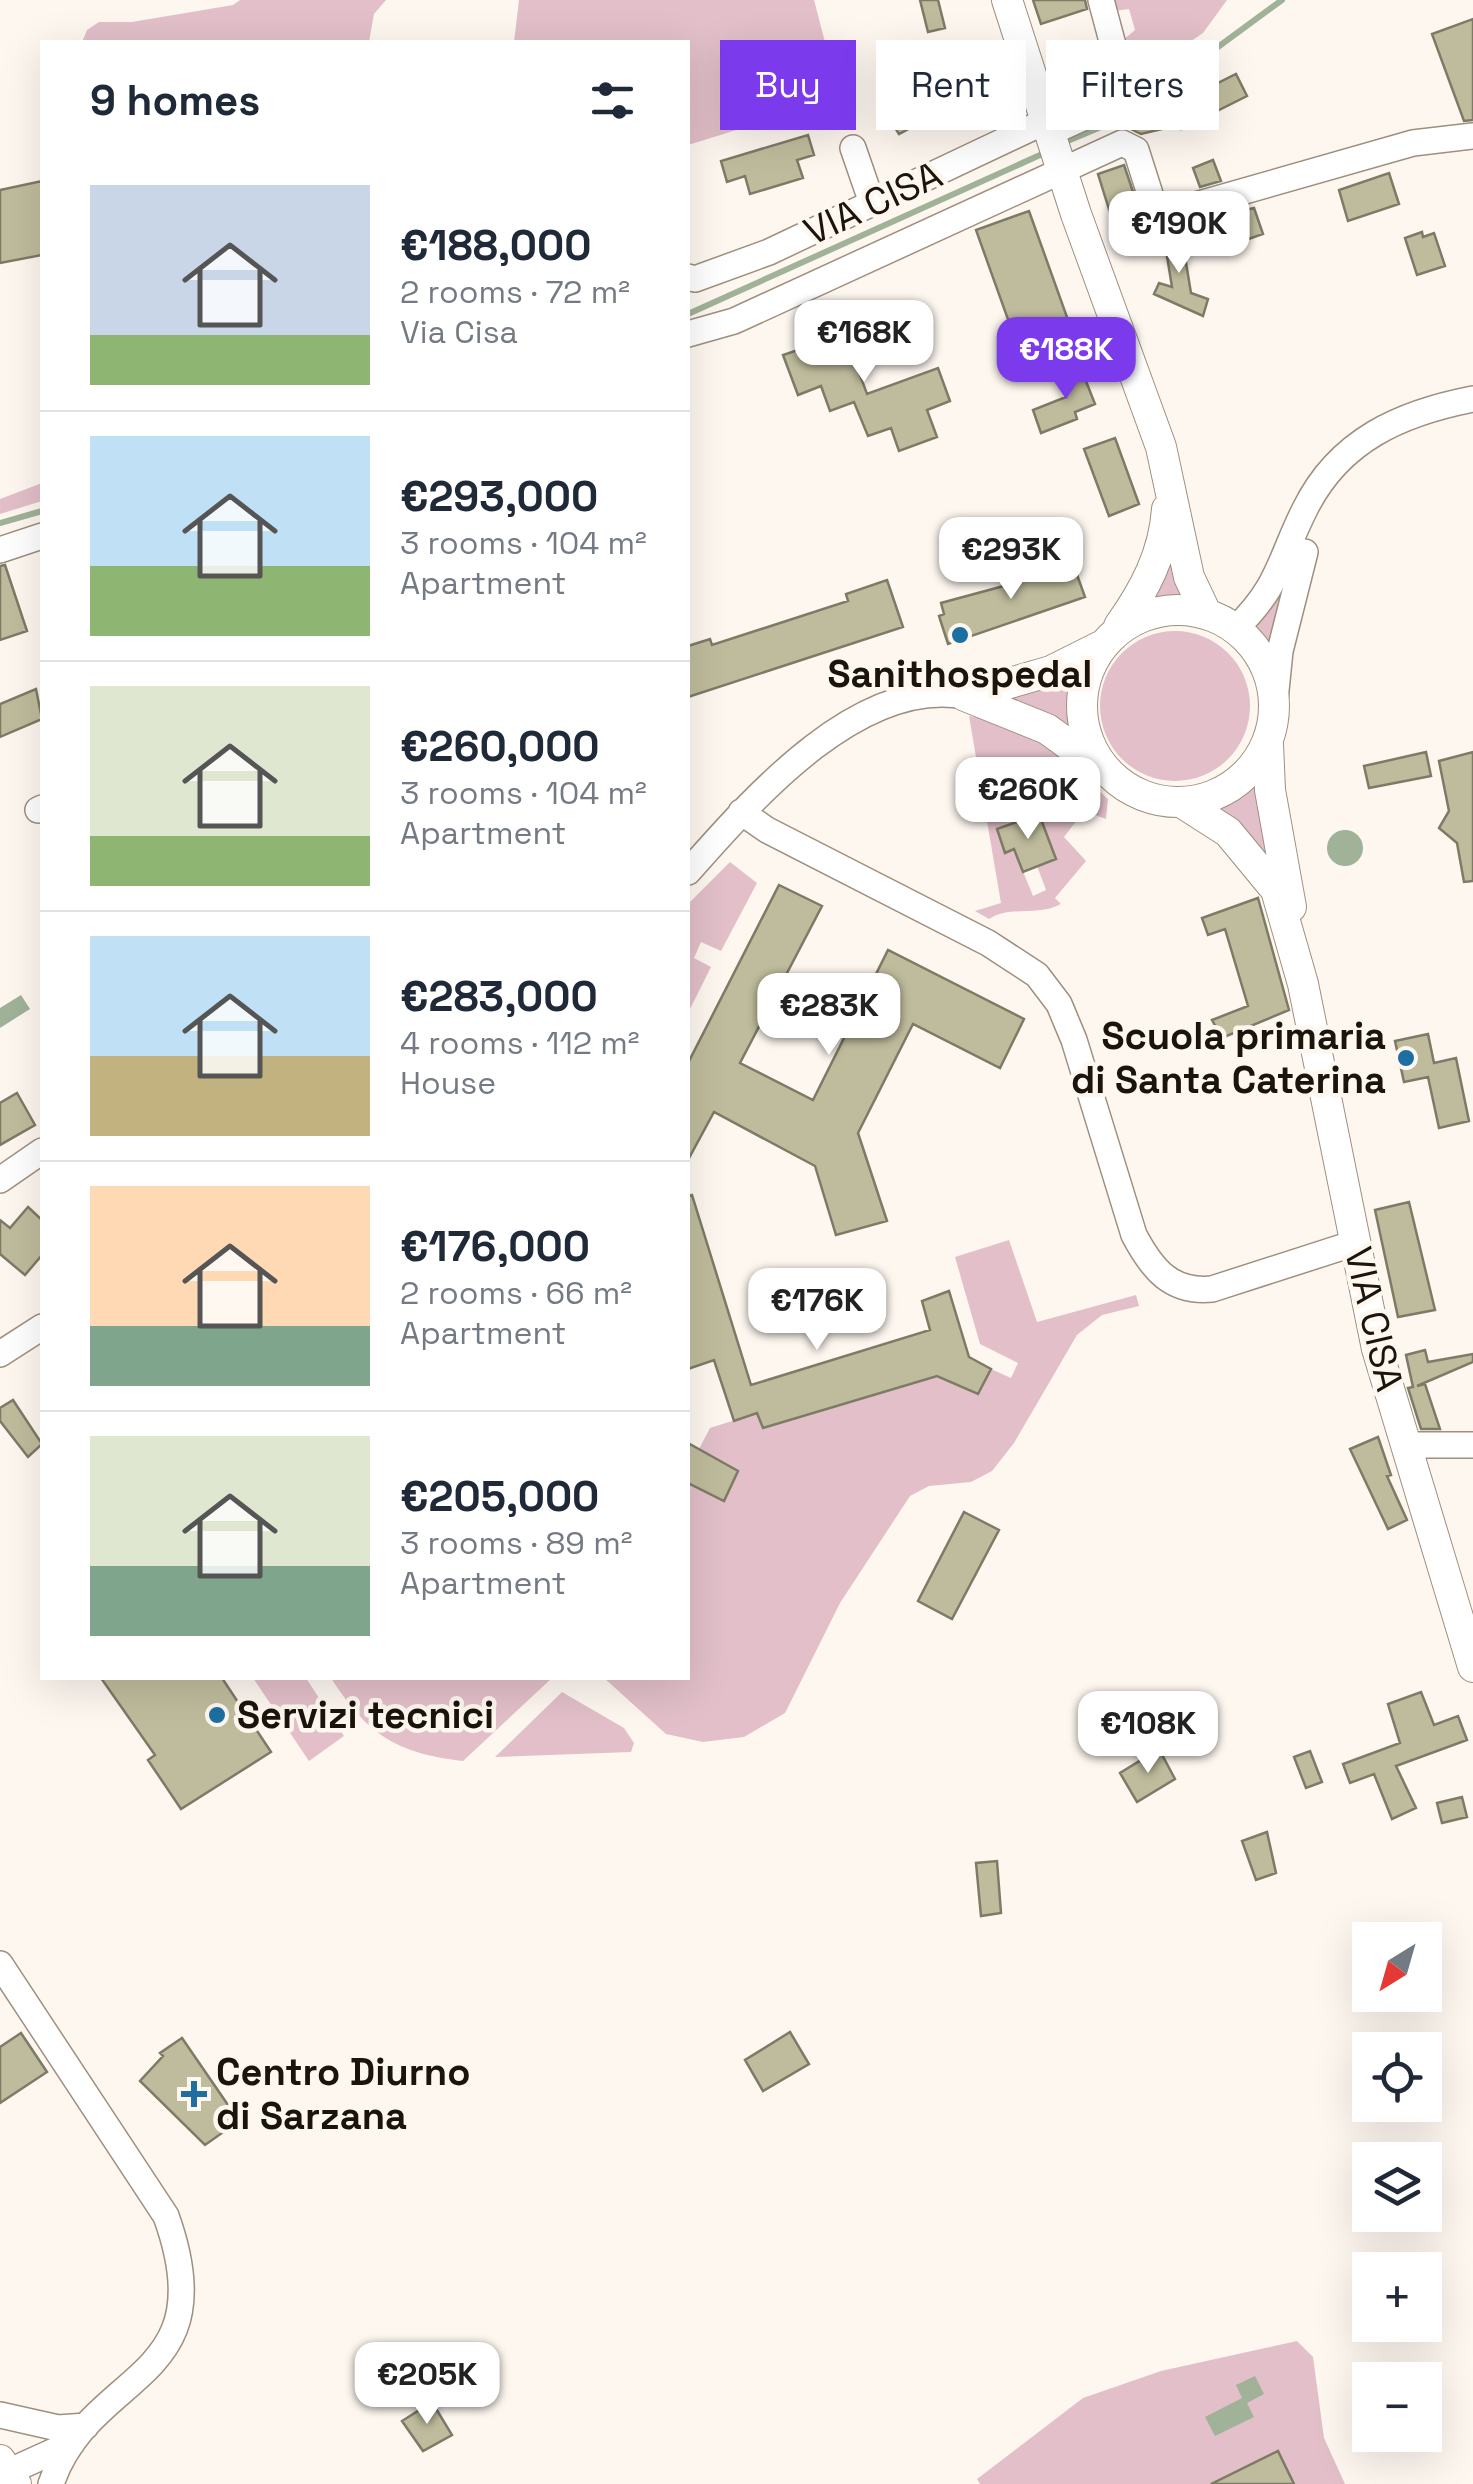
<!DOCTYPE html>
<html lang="en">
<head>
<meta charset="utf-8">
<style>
	body { margin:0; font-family:"Space Grotesk",sans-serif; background:#f2f2f3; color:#1f2937; height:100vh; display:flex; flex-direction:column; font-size:38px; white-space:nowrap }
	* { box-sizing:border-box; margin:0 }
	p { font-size:32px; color:#747a83 }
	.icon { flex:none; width:55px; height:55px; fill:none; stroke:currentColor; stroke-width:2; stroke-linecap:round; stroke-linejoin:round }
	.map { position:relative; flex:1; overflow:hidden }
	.sheet { position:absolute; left:40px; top:40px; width:650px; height:1640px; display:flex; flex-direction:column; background:#fff; border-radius:0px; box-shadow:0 10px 40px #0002 }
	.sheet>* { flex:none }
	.guide { position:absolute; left:720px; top:40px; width:602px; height:90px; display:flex; gap:20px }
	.needle { width:65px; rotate:217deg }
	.fabs { position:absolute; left:1352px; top:1922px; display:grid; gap:20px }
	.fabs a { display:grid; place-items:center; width:90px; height:90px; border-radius:0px; background:#fff; box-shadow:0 10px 40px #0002; font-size:50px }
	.price { position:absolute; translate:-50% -85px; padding:0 22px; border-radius:20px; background:#fff; color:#222; font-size:32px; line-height:65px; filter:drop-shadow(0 2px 5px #0008) }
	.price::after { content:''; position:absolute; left:50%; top:60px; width:30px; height:22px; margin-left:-15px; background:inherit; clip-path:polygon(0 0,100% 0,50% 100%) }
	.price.selected { background:#7c3aed; color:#fff }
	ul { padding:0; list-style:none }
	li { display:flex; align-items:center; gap:30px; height:250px; padding:0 50px }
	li+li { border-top:2px solid #e0e1e3 }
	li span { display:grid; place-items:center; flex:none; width:280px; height:200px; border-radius:0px; color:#555 }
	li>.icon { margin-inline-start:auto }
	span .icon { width:120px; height:120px; fill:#fffc; stroke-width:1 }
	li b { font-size:42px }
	h2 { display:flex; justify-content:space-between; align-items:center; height:120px; padding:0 50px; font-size:42px }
	.tag { padding:0 35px; border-radius:0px; background:#fff; box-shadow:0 10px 40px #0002; font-size:35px; line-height:90px }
	.tag.selected { background:#7c3aed; color:#fff }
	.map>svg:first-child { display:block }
	.green { fill:#e2bfc9; fill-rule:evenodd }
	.water { fill:#a0b298 }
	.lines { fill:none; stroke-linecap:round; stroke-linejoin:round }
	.stream { stroke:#a0b298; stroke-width:6 }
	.building { fill:#bfbc9d; stroke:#7d7b66; stroke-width:2.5 }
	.minor-casing { stroke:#9f8f7e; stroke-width:28 }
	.tertiary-casing { stroke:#9f8f7e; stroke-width:32 }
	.minor { stroke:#fff; stroke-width:25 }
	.tertiary { stroke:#fff; stroke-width:30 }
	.poi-dot { fill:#1c6fa0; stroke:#fef7f0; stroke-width:4 }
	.labels { text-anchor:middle; stroke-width:9; stroke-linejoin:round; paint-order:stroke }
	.street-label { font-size:38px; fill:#1a140d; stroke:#fef7f0 }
	.poi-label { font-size:38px; font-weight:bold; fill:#1a140d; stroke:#fef7f0; text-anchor:start }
</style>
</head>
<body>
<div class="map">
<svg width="1473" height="2484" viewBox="0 0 1473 2484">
	<rect width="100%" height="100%" fill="#fef7f0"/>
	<!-- green -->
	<path class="green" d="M 240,0 L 386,0 L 374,14 L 369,42 L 82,42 L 87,30 L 99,22 L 132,22 L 233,5 Z
		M 519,0 L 814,0 L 825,42 L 756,66 L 769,120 L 688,145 L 688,42 L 514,42 Z
		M 1110,0 L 1227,0 L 1203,33 L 1140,76 L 1134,73 L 1123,40 L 1135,30 L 1129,9 L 1114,11 Z
		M 42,483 L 42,501 L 0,514 L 0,499 Z
		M 1173,540 L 1183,598 L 1148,600 Z
		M 1288,578 L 1271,654 L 1247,626 Z
		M1100 706a75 75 0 1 1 150 0a75 75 0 1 1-150 0Z
		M 1074,674 L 1066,709 L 1072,737 L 987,696 Z
		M 969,716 C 1036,728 1059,756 1108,799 L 1106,819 L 1084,811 L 1064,837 L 1086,861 L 1055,898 L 1061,904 C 1037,917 1011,905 989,919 L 975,911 L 1001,903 ZM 1039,814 L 1056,858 L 1037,866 L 1046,890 L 1033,896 L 1014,849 L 1005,852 L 998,829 Z
		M 1261,769 L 1282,883 L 1216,808 Z
		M 730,862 L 757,883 L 721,951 L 701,942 L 694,958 L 711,967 L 688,1013 L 688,904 Z
		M 1009,1240 L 1037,1322 L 1136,1295 L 1139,1306 L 1102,1315 L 1077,1335 L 1014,1443 L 992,1471 L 971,1482 L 929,1486 L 910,1496 L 840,1603 L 785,1713 L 744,1737 L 703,1742 L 666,1734 L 604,1678 L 688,1678 L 688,1483 L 724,1501 L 738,1471 L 699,1449 L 710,1428 L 757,1413 L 764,1428 L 937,1376 L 978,1394 L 991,1369 L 1011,1378 L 1018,1363 L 980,1344 L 955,1257 Z
		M 253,1678 L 306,1678 L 344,1736 L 309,1761 Z
		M 331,1678 L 552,1678 L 463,1761 C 395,1753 367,1734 331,1678 Z
		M 562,1692 L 624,1728 L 634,1743 L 631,1752 L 495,1757 Z
		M 1297,2341 L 1313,2357 L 1324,2438 L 1345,2484 L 980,2484 L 977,2479 L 1083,2398 L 1161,2371 Z"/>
	<!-- water -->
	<path class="water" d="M1327 848a18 18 0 1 1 36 0a18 18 0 1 1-36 0Z
		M 21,995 L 30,1009 L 0,1028 L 0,1008 Z
		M 1255,2376 L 1264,2394 L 1247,2403 L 1254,2417 L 1215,2436 L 1205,2417 L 1242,2398 L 1236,2385 Z"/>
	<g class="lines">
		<!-- stream -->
		<path class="stream" d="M 1070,140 L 1120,119 L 1282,0
			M 688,314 L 1040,155
			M 0,523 L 42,511"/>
	</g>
	<!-- building -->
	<path class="building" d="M 920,0 L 938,0 L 945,28 L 928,32 Z
		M 1033,0 L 1085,0 L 1087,9 L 1041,24 Z
		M 1473,19 L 1473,120 L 1464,121 L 1432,34 Z
		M 820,54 L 828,85 L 788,96 L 779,66 Z
		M 1097,56 L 1105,84 L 1098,93 L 1069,106 L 1064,88 L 1081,81 L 1076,62 Z
		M 1236,74 L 1247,96 L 1181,129 L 1179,125 L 1141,134 L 1133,130 L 1182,90 L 1188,98 Z
		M 945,84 L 955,104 L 899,134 L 887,115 Z
		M 808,135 L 814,155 L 797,160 L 803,178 L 750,194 L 745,176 L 727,182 L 721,161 Z
		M 1213,160 L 1221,181 L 1200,187 L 1193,168 Z
		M 1124,165 L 1150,242 L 1122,251 L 1098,174 Z
		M 1389,173 L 1399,204 L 1348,221 L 1339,190 Z
		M 42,181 L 42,255 L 0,263 L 0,190 Z
		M 1254,208 L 1263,234 L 1220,249 L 1210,218 Z
		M 1029,211 L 1068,320 L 1015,339 L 976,230 Z
		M 1180,226 L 1191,293 L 1208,299 L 1203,316 L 1154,294 L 1159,283 L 1172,287 L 1163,231 Z
		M 1422,232 L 1423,237 L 1434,233 L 1445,266 L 1417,275 L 1405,238 Z
		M 836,310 L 867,394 L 938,368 L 950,401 L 927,410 L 937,437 L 899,451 L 891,428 L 868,436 L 854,402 L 830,411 L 821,386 L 798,395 L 783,355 L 807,347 L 799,324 Z
		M 1082,371 L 1095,404 L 1075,412 L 1077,419 L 1041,433 L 1033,410 L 1066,397 L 1056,372 Z
		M 1115,438 L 1139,504 L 1109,516 L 1084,449 Z
		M 1071,558 L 1085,597 L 948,644 L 939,616 L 944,614 L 941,603 L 1026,580 L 1024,575 Z
		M 5,565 L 27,631 L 0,640 L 0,566 Z
		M 887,580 L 903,627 L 688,697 L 688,646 L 710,639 L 712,645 L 848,601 L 846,594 Z
		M 36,689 L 42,719 L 0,737 L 0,704 Z
		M 1426,752 L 1431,776 L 1369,788 L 1364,766 Z
		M 1473,752 L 1473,881 L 1464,882 L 1457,843 L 1439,828 L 1449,811 L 1439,761 Z
		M 1039,814 L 1056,859 L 1023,872 L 1014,849 L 1005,853 L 997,829 Z
		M 779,885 L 822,906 L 740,1063 L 813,1100 L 888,950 L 1024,1019 L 1000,1068 L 913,1024 L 858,1133 L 887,1221 L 836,1235 L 815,1166 L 714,1112 L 688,1160 L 688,1063 Z
		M 1258,898 L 1289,1010 L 1222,1038 L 1212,1020 L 1248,1006 L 1225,929 L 1208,935 L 1202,918 Z
		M 1428,1034 L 1434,1063 L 1456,1058 L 1469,1121 L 1439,1128 L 1428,1077 L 1404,1082 L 1395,1041 Z
		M 17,1093 L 35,1125 L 0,1145 L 0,1103 Z
		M 692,1195 L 751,1385 L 930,1330 L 922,1301 L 949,1291 L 969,1357 L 991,1369 L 978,1394 L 937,1376 L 763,1428 L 757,1413 L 734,1421 L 714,1360 L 688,1369 L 688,1196 Z
		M 1409,1202 L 1435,1310 L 1398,1317 L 1375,1210 Z
		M 28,1207 L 42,1220 L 42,1255 L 25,1275 L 0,1254 L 0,1220 L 10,1228 Z
		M 1425,1350 L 1428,1362 L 1473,1354 L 1473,1362 L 1417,1386 L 1425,1384 L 1440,1429 L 1421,1429 L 1408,1388 L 1413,1387 L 1406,1355 Z
		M 13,1400 L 42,1444 L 28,1457 L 0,1421 L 0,1408 Z
		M 1378,1437 L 1391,1475 L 1387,1476 L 1407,1520 L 1388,1529 L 1350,1449 Z
		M 688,1443 L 738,1471 L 724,1501 L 688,1483 Z
		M 964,1512 L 999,1530 L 952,1619 L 918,1601 Z
		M 101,1678 L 222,1678 L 271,1752 L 181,1809 L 148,1760 L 155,1755 Z
		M 1421,1692 L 1434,1725 L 1458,1716 L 1467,1740 L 1396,1766 L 1416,1808 L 1392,1819 L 1374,1774 L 1350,1783 L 1343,1764 L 1400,1743 L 1388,1704 Z
		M 1159,1749 L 1175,1779 L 1137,1802 L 1120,1773 Z
		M 1310,1751 L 1322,1782 L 1306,1788 L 1294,1757 Z
		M 1462,1797 L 1467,1817 L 1442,1823 L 1437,1803 Z
		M 1267,1832 L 1276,1873 L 1256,1880 L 1242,1841 Z
		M 997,1861 L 1001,1913 L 981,1916 L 976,1863 Z
		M 790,2032 L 809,2064 L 763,2091 L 745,2060 Z
		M 21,2033 L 47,2072 L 0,2103 L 0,2047 Z
		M 182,2038 L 239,2121 L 205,2145 L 140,2081 L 163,2056 L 160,2053 Z
		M 432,2402 L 452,2435 L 423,2451 L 402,2421 Z
		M 1278,2451 L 1294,2484 L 1211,2484 Z"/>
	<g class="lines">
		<!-- minor casing -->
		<g class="minor-casing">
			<path id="minor" d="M 1052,132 L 1109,106 L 1124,86 L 1101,0
				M 853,148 L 872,203
				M 688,277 L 695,279 L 769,252 L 1048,120
				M 688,334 L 734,321 L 1122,143 L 1136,150 L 1157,216 L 1413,143 L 1473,136
				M 0,550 L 42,536
				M 1236,628 C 1280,586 1280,558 1305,509 C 1339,440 1401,413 1473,399
				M 1275,700 L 1280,651 L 1305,552
				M 38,810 L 42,808
				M 741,812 L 767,830 L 988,943 L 1037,975 L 1059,1004 L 1074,1040 L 1134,1235 C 1152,1269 1171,1293 1212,1289 L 1355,1243
				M 688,872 C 751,801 858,676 965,696
				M 0,1180 L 42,1151
				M 0,1354 L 42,1327
				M 1406,1445 L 1473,1445
				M 0,1964 L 166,2216 C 227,2385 90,2368 51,2484
				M 0,2415 L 58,2428 L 86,2426
				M 8,2472 L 72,2443"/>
		</g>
		<!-- tertiary casing -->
		<g class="tertiary-casing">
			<path id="tertiary" d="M 1007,0 L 1076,214 L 1161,447 L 1189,577 L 1206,613
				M1082 706a96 96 0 1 1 192 0a96 96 0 1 1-192 0Z
				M 1119,626 C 1144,591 1164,554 1167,509
				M 965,696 L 1047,729 L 1102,769
				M 965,696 L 1051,671 L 1101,646
				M 1268,744 L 1270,790 L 1291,907
				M 1181,802 L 1228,832 L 1276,890 L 1303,984 L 1377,1349 L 1473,1667
				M 0,2460 L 16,2484"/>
		</g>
		<!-- minor -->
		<use href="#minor" class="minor"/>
		<!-- tertiary -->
		<use href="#tertiary" class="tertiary"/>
	</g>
	<!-- markers -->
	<g class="poi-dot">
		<circle cx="960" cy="635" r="10"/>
		<circle cx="1406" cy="1058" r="10"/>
		<circle cx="217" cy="1715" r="10"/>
		<path d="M189 2079h10v10h10v10h-10v10h-10v-10h-10v-10h10z"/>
	</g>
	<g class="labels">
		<!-- street labels -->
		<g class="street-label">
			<text transform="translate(873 203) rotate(-25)" y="13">VIA CISA</text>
			<text transform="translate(1374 1319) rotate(77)" y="13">VIA CISA</text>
		</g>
		<!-- poi labels -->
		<g class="poi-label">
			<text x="960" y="687" text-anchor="middle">Sanithospedal</text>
			<text x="1386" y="1049" text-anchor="end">Scuola primaria<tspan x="1386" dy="44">di Santa Caterina</tspan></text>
			<text x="237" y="1728">Servizi tecnici</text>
			<text x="216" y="2085">Centro Diurno<tspan x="216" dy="44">di Sarzana</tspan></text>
		</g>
	</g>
</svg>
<div class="fabs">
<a><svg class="needle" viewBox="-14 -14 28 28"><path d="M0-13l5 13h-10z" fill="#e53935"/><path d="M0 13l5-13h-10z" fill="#747a83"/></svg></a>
<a><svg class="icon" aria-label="locate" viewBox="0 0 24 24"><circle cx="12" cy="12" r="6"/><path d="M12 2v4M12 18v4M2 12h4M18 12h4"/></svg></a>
<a><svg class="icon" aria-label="layers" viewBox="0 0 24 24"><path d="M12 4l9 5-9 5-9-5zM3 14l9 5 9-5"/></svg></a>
<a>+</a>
<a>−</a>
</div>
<b class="price" style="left:1179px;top:276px">€190K</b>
<b class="price" style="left:864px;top:385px">€168K</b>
<b class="price selected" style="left:1066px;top:402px">€188K</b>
<b class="price" style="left:1011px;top:602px">€293K</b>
<b class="price" style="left:1028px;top:842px">€260K</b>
<b class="price" style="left:829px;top:1058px">€283K</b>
<b class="price" style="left:817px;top:1353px">€176K</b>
<b class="price" style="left:1148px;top:1776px">€108K</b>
<b class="price" style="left:427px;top:2427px">€205K</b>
<div class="guide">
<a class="tag selected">Buy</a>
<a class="tag">Rent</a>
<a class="tag">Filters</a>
</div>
<section class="sheet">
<h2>9 homes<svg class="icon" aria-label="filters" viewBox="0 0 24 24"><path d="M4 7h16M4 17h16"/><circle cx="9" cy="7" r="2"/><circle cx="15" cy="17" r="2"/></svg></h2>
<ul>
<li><span style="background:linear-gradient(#c9d6e8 75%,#8fb573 0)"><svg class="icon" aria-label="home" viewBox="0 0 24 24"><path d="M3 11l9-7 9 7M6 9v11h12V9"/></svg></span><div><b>€188,000</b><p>2 rooms · 72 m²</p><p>Via Cisa</p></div></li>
<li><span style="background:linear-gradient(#bfe0f5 65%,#8fb573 0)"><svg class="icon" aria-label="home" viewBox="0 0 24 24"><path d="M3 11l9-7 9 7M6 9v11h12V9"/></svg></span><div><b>€293,000</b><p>3 rooms · 104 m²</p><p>Apartment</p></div></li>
<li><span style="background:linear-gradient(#dfe7d0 75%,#8fb573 0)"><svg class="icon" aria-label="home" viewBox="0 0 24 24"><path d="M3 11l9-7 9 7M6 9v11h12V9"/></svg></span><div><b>€260,000</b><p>3 rooms · 104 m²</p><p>Apartment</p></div></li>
<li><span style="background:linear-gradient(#bfe0f5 60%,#c2b280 0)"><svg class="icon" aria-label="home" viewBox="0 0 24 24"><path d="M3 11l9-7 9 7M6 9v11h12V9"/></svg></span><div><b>€283,000</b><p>4 rooms · 112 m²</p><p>House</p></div></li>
<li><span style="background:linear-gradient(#ffd9b3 70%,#7fa58c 0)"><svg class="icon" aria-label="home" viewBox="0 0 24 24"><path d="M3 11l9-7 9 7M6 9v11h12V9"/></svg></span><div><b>€176,000</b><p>2 rooms · 66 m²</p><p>Apartment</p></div></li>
<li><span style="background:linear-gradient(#dfe7d0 65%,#7fa58c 0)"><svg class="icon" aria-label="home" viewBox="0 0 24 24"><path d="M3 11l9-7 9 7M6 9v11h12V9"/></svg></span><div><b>€205,000</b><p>3 rooms · 89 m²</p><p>Apartment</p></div></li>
</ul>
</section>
</div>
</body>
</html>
